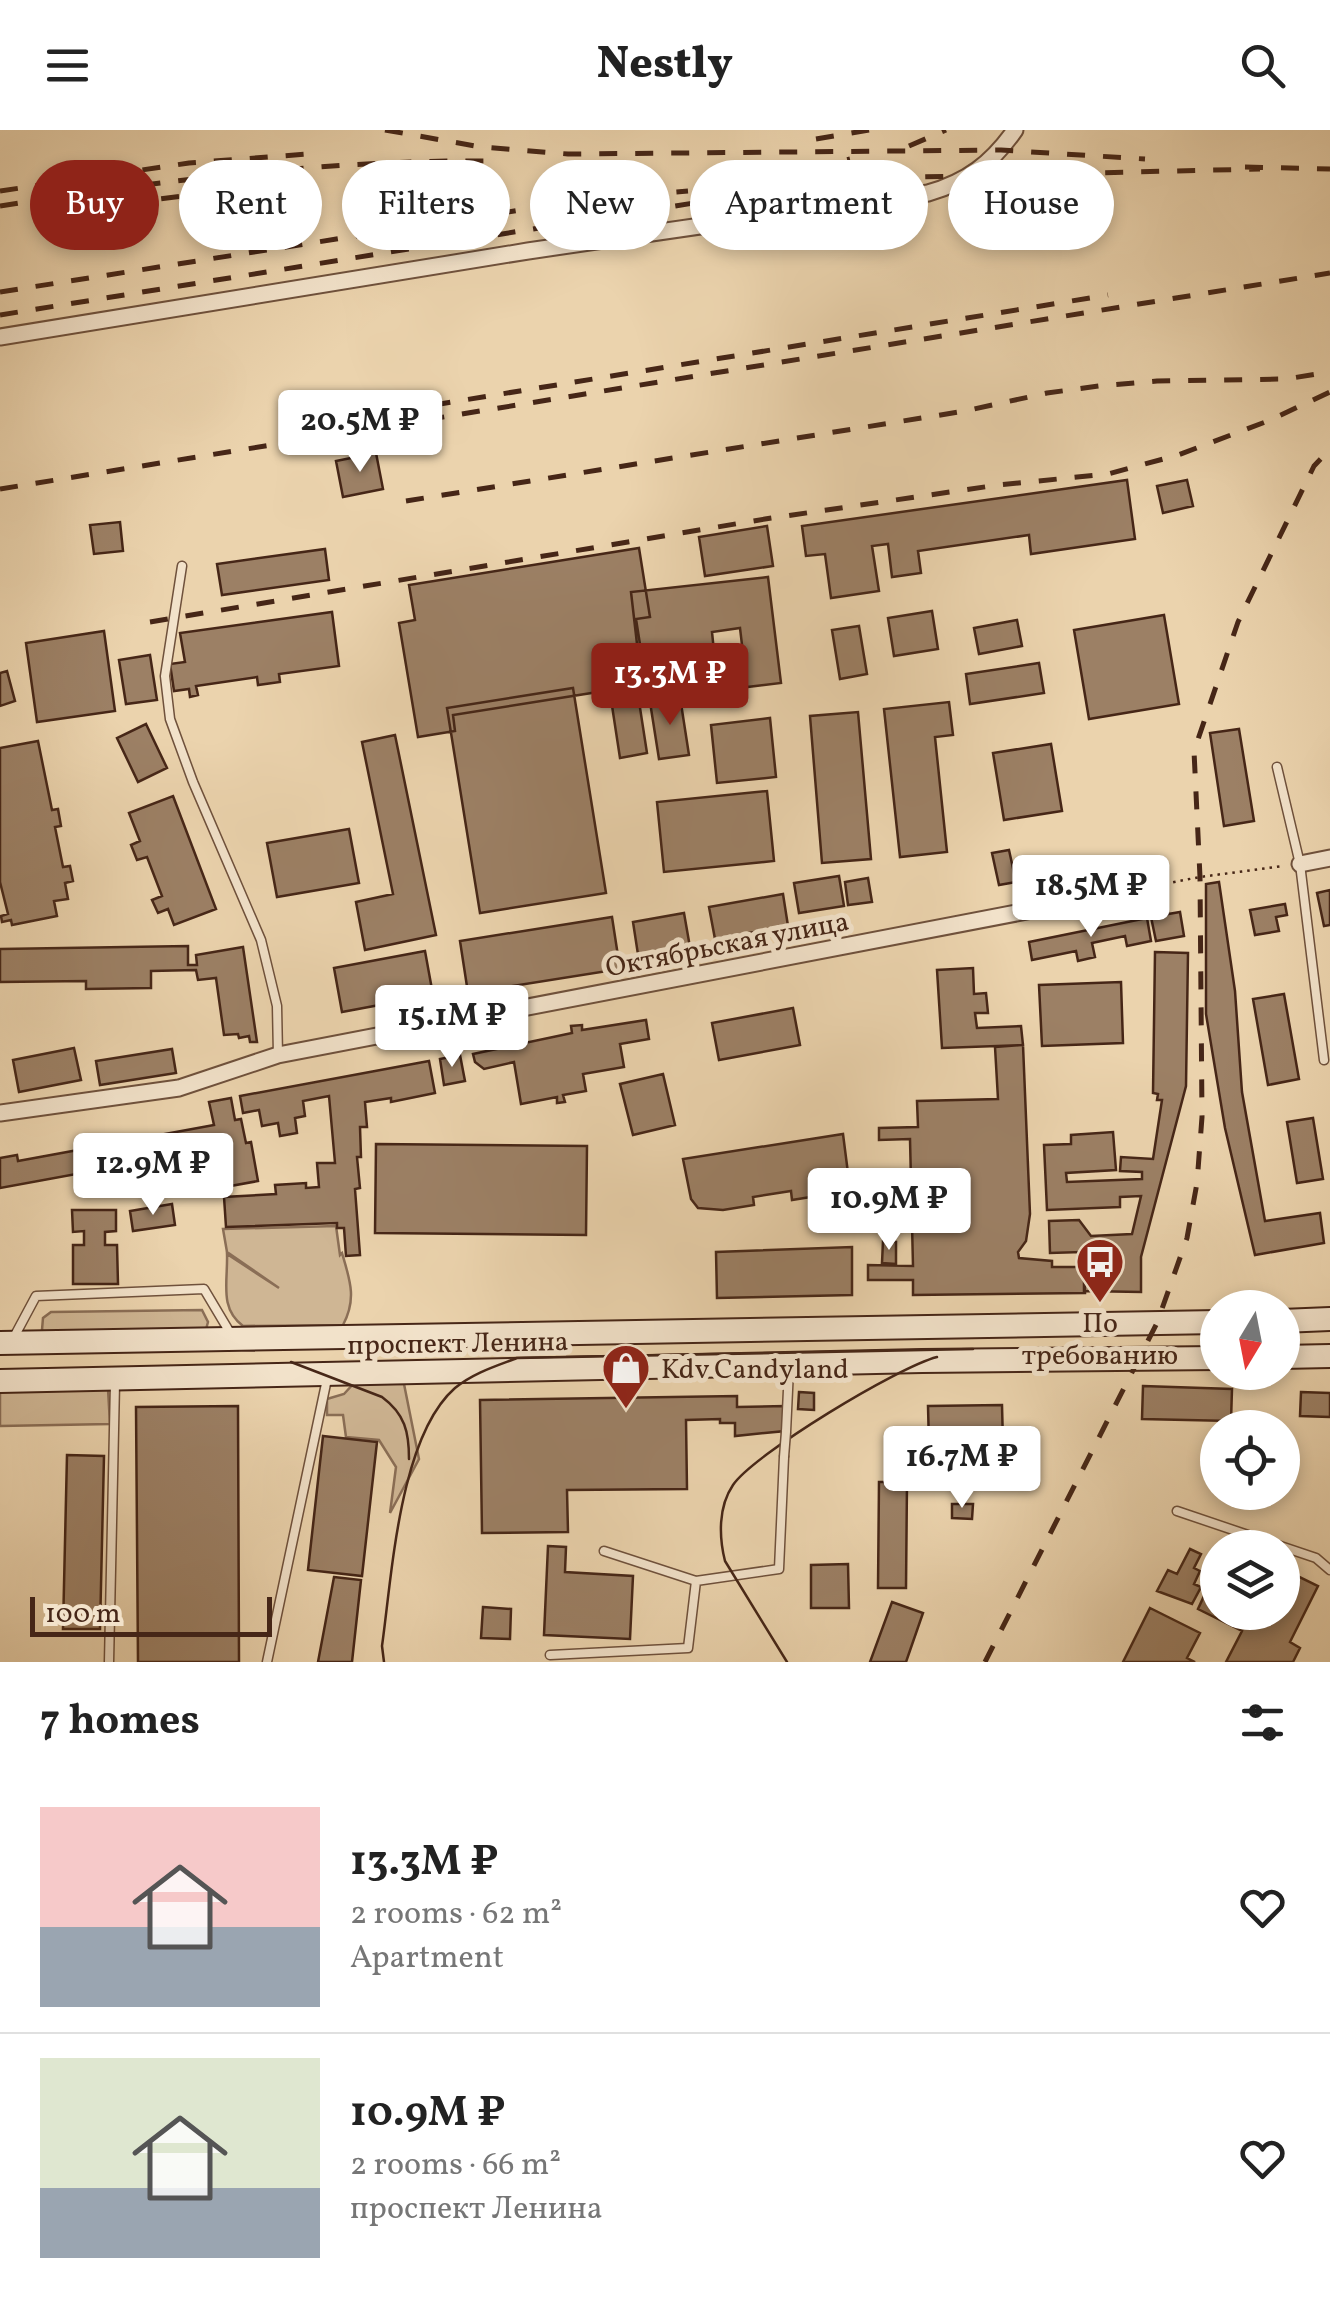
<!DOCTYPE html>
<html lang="en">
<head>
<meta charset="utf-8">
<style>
	body { margin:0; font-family:Vollkorn,serif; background:#f6f6f6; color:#222; height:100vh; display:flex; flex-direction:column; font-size:38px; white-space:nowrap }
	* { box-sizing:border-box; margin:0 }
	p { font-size:32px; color:#767676 }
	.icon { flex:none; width:55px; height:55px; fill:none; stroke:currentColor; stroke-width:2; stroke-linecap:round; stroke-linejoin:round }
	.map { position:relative; height:1532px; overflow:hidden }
	.drawer { display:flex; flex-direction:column; background:#fff; flex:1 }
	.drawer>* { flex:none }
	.hud { position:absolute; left:30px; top:30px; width:1270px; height:90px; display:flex; gap:20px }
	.needle { width:65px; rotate:190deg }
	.fabs { position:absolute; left:1200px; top:1160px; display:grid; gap:20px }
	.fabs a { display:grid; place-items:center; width:100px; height:100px; border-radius:50%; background:#fff; box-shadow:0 5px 15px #0003; font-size:50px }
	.scale { position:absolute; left:30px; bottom:25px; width:242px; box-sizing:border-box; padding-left:10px; border:5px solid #462617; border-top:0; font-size:28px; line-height:35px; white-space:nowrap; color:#462617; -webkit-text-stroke:8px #f2e2ca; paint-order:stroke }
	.price { position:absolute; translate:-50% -85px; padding:0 22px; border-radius:10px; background:#fff; color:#222; font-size:32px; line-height:65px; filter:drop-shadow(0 2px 5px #0008) }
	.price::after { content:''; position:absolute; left:50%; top:60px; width:30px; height:22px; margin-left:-15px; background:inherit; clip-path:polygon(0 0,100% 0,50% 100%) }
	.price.selected { background:#8f2418; color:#fff }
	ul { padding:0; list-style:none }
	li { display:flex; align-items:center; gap:30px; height:250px; padding:0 40px }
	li+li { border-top:2px solid #e0e0e0 }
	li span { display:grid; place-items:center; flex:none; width:280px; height:200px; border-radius:0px; color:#555 }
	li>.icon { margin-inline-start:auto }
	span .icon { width:120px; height:120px; fill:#fffc; stroke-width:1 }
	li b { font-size:42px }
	h2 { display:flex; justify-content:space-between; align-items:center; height:120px; padding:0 40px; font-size:42px }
	.chip { padding:0 35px; border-radius:45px; background:#fff; box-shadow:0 5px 15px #0003; font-size:35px; line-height:90px }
	.chip.selected { background:#8f2418; color:#fff }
	header { display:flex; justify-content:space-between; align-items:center; height:130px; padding:0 40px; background:#fff; font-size:45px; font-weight:800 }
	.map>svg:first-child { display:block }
	.green { fill:#cfb694; stroke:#8a6e56; stroke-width:2.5 }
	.building { fill:#9c8065; stroke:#462617; stroke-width:2.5 }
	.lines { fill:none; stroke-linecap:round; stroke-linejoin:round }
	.lane-casing { stroke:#6f513c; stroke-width:11 }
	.street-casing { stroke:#6f513c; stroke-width:19 }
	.secondary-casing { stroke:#462617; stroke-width:26 }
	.path { stroke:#462617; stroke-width:2.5; stroke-dasharray:2.5 5; stroke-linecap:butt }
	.lane { stroke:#f2e2ca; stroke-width:8 }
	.street { stroke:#f2e2ca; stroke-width:15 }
	.secondary { stroke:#f2e2ca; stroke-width:22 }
	.tram { stroke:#462617; stroke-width:2.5 }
	.rail { stroke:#462617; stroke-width:5; stroke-dasharray:18 18; stroke-linecap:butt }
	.lane-bridge-casing { stroke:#6f513c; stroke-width:11; stroke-linecap:butt }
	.lane-bridge { stroke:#f2e2ca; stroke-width:8 }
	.labels { text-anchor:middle; stroke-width:10; stroke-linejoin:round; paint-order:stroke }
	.street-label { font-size:28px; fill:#462617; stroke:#f2e2ca }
	.poi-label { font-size:28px; fill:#462617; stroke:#f2e2ca }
</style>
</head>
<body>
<header><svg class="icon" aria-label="menu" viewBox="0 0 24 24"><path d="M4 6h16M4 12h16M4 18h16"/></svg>Nestly<svg class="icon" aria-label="search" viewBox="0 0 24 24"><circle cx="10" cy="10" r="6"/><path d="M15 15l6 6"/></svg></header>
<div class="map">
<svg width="1330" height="1532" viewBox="0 0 1330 1532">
	<rect width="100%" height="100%" fill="#ebd3ad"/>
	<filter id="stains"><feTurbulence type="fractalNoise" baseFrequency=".002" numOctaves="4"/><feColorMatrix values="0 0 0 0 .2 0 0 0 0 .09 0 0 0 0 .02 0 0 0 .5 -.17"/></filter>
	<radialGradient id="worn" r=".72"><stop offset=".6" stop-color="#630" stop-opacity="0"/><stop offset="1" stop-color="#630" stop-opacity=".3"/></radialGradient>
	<!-- green -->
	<path class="green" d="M 336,1096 L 340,1125 L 342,1123 C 350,1150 357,1169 343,1195 L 243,1196 C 219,1178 228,1152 227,1124 L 279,1158 L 227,1122 L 223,1099 Z
		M 202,1180 L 208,1192 L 205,1203 L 49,1207 L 42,1200 L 43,1188 L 51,1182 Z
		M 355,1252 L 404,1254 L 419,1329 L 390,1383 L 396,1337 L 379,1310 L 346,1307 L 343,1285 L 327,1285 L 327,1269 L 344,1264 Z
		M 108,1259 L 110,1294 L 0,1296 L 0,1262 Z"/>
	<!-- building -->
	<path class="building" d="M 376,323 L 383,359 L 343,367 L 336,331 Z
		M 1127,350 L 1135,409 L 1031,424 L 1029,405 L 918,421 L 921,443 L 892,447 L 888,414 L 872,416 L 879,461 L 831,468 L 825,424 L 806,426 L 802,396 Z
		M 1187,350 L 1193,376 L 1163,383 L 1157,356 Z
		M 120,392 L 123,421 L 94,424 L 90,395 Z
		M 767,396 L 773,436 L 705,446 L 699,407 Z
		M 639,418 L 650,487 L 636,489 L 648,565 L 619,569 L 617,559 L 453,585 L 455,601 L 418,607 L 399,493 L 415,490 L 409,455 Z
		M 325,419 L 329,450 L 222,465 L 217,434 Z
		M 768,447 L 781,553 L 747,557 L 740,498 L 712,502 L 716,541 L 691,544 L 689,524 L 675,526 L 678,553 L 642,557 L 631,462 Z
		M 932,481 L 938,519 L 894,526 L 888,488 Z
		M 332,482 L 339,536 L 279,544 L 280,552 L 258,555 L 257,547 L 196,556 L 198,565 L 190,567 L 189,559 L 174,561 L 170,534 L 185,532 L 180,503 Z
		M 1164,485 L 1179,574 L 1089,589 L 1074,500 Z
		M 1017,490 L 1022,516 L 979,524 L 974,498 Z
		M 859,496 L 867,544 L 840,549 L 832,500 Z
		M 104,501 L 115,581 L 37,592 L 26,513 Z
		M 150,525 L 157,570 L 126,574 L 119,530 Z
		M 1039,533 L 1044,563 L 970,574 L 966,544 Z
		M 634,539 L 647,623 L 620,628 L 607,543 Z
		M 7,541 L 15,571 L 0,576 L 0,543 Z
		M 573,558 L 606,763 L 480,783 L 447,578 Z
		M 680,567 L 689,625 L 659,629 L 650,572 Z
		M 949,572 L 953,605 L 935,607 L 947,722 L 900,727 L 884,579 Z
		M 858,582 L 871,729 L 822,733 L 810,586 Z
		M 770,588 L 776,647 L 717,653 L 711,595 Z
		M 146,594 L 167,638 L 138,652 L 117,608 Z
		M 1239,599 L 1254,691 L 1224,696 L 1210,603 Z
		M 395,605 L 436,805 L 365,820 L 356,772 L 393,764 L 362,612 Z
		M 38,611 L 52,680 L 58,679 L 61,696 L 55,697 L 63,737 L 70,736 L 73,751 L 65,753 L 68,769 L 54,771 L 57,786 L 12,795 L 11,790 L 2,792 L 1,786 L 8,784 L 0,752 L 0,618 Z
		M 1051,614 L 1062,681 L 1004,690 L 993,623 Z
		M 767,661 L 774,731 L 664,742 L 657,672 Z
		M 173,666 L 216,779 L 174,795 L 168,779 L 158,783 L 152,770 L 162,766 L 147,727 L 137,730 L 131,715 L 140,711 L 129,683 Z
		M 349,699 L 359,753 L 277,767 L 267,713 Z
		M 1009,720 L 1016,752 L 999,755 L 992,723 Z
		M 839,746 L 844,776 L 799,783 L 794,753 Z
		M 868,748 L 872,772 L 848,775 L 845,752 Z
		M 1219,752 L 1235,861 L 1242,962 L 1265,1091 L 1320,1083 L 1324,1113 L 1255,1125 L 1225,998 L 1206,884 L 1206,754 Z
		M 1330,760 L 1330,795 L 1324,796 L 1317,763 Z
		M 783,764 L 788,796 L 715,809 L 709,777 Z
		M 1285,774 L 1287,785 L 1276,787 L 1279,801 L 1255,805 L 1250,780 Z
		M 1180,782 L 1184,806 L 1156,811 L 1151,787 Z
		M 684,783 L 691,823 L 639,831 L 633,792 Z
		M 612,787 L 620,839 L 468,863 L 460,811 Z
		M 1147,788 L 1151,811 L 1127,816 L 1125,806 L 1092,813 L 1095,827 L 1078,831 L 1076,821 L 1032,830 L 1029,812 Z
		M 188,816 L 188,835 L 197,835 L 196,825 L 243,817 L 257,912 L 250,912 L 249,906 L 239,908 L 238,904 L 224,905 L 216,848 L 198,850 L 196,840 L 151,841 L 151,858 L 86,859 L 86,851 L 0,852 L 0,819 Z
		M 425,821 L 433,865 L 342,882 L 334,838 Z
		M 1155,822 L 1188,823 L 1186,956 L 1141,1127 L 1141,1162 L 1084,1161 L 1084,1141 L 1120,1140 L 1121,1124 L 1082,1126 L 1082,1122 L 1050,1123 L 1049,1091 L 1079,1090 L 1091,1106 L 1132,1104 L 1141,1066 L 1120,1067 L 1120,1077 L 1047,1080 L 1044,1015 L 1071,1014 L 1071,1005 L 1113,1002 L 1116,1040 L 1066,1043 L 1067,1052 L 1142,1049 L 1142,1042 L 1120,1041 L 1121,1027 L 1153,1029 L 1162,970 L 1157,970 L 1158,964 L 1153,963 Z
		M 973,838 L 974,864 L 986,863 L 988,883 L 975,883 L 977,898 L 1021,896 L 1023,915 L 942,918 L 937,840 Z
		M 1121,852 L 1123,913 L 1042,916 L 1039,855 Z
		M 1284,864 L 1299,949 L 1268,955 L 1253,869 Z
		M 793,878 L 800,915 L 719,930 L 712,893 Z
		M 646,890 L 649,909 L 620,914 L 624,937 L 583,944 L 586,961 L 563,965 L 565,972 L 557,973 L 557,967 L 521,974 L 514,932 L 484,939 L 475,932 L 473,924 L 572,903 L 571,896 L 582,895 L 582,900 Z
		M 1023,915 L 1030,1084 L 1026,1111 L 1018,1122 L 1019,1128 L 1052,1131 L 1052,1137 L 1084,1137 L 1085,1163 L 913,1165 L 913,1150 L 868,1150 L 868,1135 L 913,1136 L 910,1009 L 879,1010 L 879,998 L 918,997 L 917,971 L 998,969 L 995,917 Z
		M 74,918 L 81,950 L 19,962 L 13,930 Z
		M 172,919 L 176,943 L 100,955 L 96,931 Z
		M 460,925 L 465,951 L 444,955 L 440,929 Z
		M 429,931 L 435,963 L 391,972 L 391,968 L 365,972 L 367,997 L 360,997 L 361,1027 L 357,1027 L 360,1058 L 355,1059 L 360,1125 L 346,1126 L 344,1098 L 337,1098 L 337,1093 L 226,1097 L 224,1067 L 276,1064 L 275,1055 L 306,1053 L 306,1058 L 319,1057 L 317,1033 L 335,1033 L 329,966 L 303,971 L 305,986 L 295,988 L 297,1003 L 280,1006 L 278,993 L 262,996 L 259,980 L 243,983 L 240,966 Z
		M 663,944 L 675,995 L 633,1005 L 620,954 Z
		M 231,968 L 235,990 L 241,989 L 246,1013 L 251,1012 L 258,1051 L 225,1057 L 218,1018 L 0,1058 L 0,1028 L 17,1025 L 18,1031 L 214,995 L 209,972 Z
		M 1313,988 L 1323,1049 L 1297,1053 L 1287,992 Z
		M 843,1004 L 849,1051 L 821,1055 L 823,1065 L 792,1070 L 791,1061 L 753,1067 L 754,1075 L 723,1080 L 698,1078 L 691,1069 L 683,1029 Z
		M 376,1014 L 587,1016 L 586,1105 L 375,1103 Z
		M 172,1074 L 175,1095 L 133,1101 L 130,1081 Z
		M 72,1080 L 116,1080 L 116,1101 L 105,1102 L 105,1115 L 117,1115 L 118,1154 L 73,1154 L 73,1115 L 84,1115 L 84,1101 L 73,1102 Z
		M 883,1111 L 896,1112 L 896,1134 L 882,1133 Z
		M 852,1117 L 852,1165 L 717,1168 L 716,1122 Z
		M 1143,1256 L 1232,1259 L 1231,1291 L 1142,1289 Z
		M 799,1262 L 814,1263 L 814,1280 L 798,1279 Z
		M 1301,1262 L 1330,1263 L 1330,1287 L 1300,1286 Z
		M 737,1266 L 737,1277 L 785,1276 L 785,1301 L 735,1306 L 735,1293 L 720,1293 L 720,1289 L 686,1290 L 687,1359 L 567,1360 L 568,1402 L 482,1403 L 480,1270 Z
		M 1002,1275 L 1004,1352 L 930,1354 L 928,1276 Z
		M 238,1276 L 239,1532 L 138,1532 L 136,1277 Z
		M 323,1306 L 377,1312 L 362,1446 L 308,1440 Z
		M 67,1325 L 104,1326 L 100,1499 L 63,1499 Z
		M 879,1352 L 907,1352 L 906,1458 L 878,1458 Z
		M 952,1374 L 973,1374 L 972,1389 L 952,1388 Z
		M 548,1416 L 566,1417 L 565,1442 L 633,1446 L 630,1509 L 544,1505 Z
		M 1190,1419 L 1201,1424 L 1194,1438 L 1200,1441 L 1194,1454 L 1201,1457 L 1192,1474 L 1157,1461 L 1168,1440 L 1177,1444 Z
		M 1282,1423 L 1293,1428 L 1287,1441 L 1318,1456 L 1290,1512 L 1300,1518 L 1293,1532 L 1226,1532 L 1242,1501 L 1198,1479 L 1204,1466 L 1218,1472 L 1218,1482 L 1238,1482 L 1247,1487 L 1250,1482 L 1282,1482 Z
		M 848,1434 L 849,1478 L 811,1478 L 811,1435 Z
		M 334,1447 L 361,1450 L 352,1532 L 318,1532 Z
		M 892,1472 L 923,1483 L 906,1532 L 870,1532 Z
		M 483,1477 L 511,1479 L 510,1509 L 481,1508 Z
		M 1150,1478 L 1200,1503 L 1187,1528 L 1195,1532 L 1123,1532 Z"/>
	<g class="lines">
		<!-- lane casing -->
		<g class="lane-casing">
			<path id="lane" d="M 182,436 L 165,546 L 170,589 L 193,652 L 261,810 L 277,876 L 278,925
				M 1277,637 L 1300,734 L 1324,930
				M 13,1209 L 36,1166 L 204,1159 L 232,1206
				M 786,1302 L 789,1239
				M 1177,1381 L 1316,1428 L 1330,1440
				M 604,1421 L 696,1451
				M 550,1525 L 688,1518 L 696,1451 L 779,1439 L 784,1327
				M 109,1532 L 115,1253
				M 267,1532 L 327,1249"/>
		</g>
		<!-- street casing -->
		<g class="street-casing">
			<path id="street" d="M 0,207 L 528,121 L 928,63 C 967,52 992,33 1015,0
				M 1300,734 L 1330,728
				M 0,983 L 179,958 L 278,925 L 1053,776"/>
		</g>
		<!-- secondary casing -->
		<g class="secondary-casing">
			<path id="secondary" d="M 1282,1191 L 1330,1189
				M 0,1213 L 1218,1192
				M 1282,1227 L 1330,1226
				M 0,1251 L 922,1231 L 1218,1228"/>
		</g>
		<!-- path -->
		<path class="path" d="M 1070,772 L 1200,747 L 1283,736"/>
		<!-- lane -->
		<use href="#lane" class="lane"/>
		<!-- street -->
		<use href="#street" class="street"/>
		<!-- secondary -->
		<use href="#secondary" class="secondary"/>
		<!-- tram -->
		<path class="tram" d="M 291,1232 L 382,1267 C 405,1284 409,1302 409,1329
			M 384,1532 L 382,1516 C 392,1446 399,1307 455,1258 C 473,1243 496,1236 517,1228 L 973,1219
			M 787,1532 L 725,1431 C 719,1407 718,1377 733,1355 C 754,1324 898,1237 937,1227"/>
		<!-- rail -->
		<path class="rail" d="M 385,0 L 481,17 L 568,24 L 1001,20 L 1145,29
			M 816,9 L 869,0
			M 909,16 L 946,0
			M 1245,37 L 1330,39
			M 777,46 L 850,29
			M 0,61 L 189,33 L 321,23
			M 0,76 C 165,50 333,29 500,31
			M 54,82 L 208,63
			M 0,162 L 597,68 L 688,61
			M 0,185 L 793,57 L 876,48 L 1260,39
			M 397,281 L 1108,165
			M 0,359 L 1330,143
			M 406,371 L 965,281 L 1047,263 L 1099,256 L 1157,251 L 1286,249 L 1330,242
			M 150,492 L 765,389 L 998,355 L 1108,344 L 1178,325 L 1268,291 L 1330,262
			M 985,1532 L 1157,1193 L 1187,1108 L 1197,1053 L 1202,987 L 1200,747 L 1194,621 L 1238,492 L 1314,336 L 1330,319"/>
		<!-- lane-bridge casing -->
		<g class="lane-bridge-casing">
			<path id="lane-bridge" d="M 784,1327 L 786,1302"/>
		</g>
		<!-- lane-bridge -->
		<use href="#lane-bridge" class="lane-bridge"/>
	</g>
	<!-- icons -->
	<defs>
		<g id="bus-pin" transform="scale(2.5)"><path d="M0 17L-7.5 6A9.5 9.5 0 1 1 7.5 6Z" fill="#8f2418" stroke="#f2e2ca"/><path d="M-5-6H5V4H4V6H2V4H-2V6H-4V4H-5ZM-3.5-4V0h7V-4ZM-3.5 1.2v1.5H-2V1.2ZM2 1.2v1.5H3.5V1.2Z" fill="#fff"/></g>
		<g id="shop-pin" transform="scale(2.5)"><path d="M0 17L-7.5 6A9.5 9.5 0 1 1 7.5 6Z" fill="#8f2418" stroke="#f2e2ca"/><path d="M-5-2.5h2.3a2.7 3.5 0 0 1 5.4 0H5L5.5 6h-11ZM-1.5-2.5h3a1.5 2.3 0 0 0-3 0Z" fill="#fff"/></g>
	</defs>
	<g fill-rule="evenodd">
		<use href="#bus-pin" x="1100" y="1132"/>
		<use href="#shop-pin" x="626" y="1238"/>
	</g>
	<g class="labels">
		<!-- street labels -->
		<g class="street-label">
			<text transform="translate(727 813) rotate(-11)" y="10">Октябрьская улица</text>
			<text transform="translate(458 1212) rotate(-1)" y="10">проспект Ленина</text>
		</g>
		<!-- poi labels -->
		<g class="poi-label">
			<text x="1100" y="1202">По<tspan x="1100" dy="32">требованию</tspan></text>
			<text x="661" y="1248" text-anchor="start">Kdv Candyland</text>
		</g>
	</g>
	<rect width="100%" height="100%" filter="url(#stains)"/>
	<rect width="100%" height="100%" fill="url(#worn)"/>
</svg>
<div class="fabs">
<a><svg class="needle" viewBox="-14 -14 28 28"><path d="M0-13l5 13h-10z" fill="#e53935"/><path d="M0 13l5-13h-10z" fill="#767676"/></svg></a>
<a><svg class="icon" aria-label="locate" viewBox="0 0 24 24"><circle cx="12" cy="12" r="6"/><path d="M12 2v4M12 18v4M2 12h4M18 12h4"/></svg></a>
<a><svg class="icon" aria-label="layers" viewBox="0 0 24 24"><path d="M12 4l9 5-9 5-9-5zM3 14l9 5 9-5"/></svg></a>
</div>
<div class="scale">100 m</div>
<b class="price" style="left:360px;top:345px">20.5M ₽</b>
<b class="price selected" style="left:670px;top:598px">13.3M ₽</b>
<b class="price" style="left:1091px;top:810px">18.5M ₽</b>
<b class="price" style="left:452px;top:940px">15.1M ₽</b>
<b class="price" style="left:153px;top:1088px">12.9M ₽</b>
<b class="price" style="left:889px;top:1123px">10.9M ₽</b>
<b class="price" style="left:962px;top:1381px">16.7M ₽</b>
<div class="hud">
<a class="chip selected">Buy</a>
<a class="chip">Rent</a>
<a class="chip">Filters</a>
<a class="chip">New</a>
<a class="chip">Apartment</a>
<a class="chip">House</a>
</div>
</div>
<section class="drawer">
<h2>7 homes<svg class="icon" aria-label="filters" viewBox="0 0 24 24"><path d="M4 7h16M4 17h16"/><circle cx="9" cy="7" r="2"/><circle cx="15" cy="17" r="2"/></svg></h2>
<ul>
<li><span style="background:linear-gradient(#f6c9c9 60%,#9aa5b1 0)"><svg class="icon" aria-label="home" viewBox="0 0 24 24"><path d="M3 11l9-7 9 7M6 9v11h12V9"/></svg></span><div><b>13.3M ₽</b><p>2 rooms · 62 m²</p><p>Apartment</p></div><svg class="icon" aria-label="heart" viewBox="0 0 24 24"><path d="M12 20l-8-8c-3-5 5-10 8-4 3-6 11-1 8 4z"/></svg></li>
<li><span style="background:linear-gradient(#dfe7d0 65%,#9aa5b1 0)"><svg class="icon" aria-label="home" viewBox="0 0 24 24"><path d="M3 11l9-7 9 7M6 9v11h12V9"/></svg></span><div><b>10.9M ₽</b><p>2 rooms · 66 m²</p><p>проспект Ленина</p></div><svg class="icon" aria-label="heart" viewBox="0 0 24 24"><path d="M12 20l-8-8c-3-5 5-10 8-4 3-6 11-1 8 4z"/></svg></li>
</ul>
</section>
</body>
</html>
